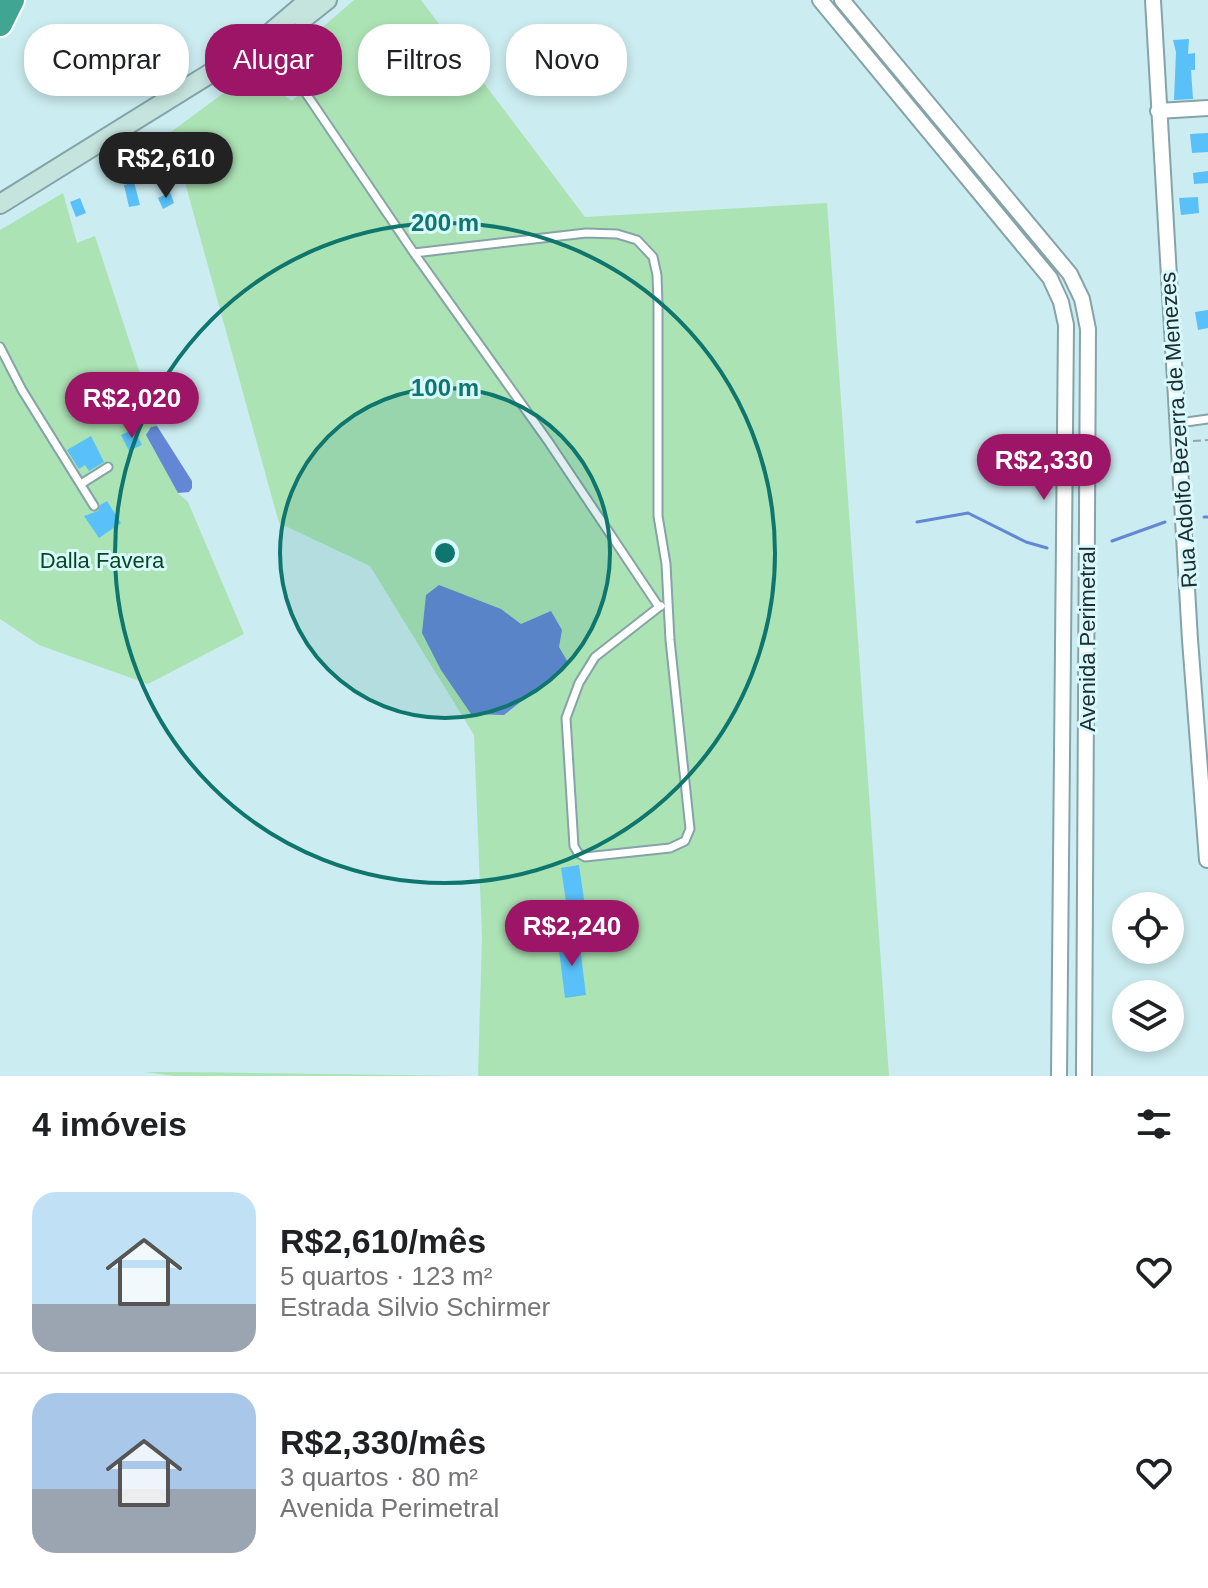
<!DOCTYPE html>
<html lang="pt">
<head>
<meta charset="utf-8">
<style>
	body { margin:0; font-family:Helvetica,sans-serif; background:#f2f2f2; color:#202124; height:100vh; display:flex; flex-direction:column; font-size:30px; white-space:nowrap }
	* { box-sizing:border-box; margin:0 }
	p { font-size:26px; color:#757577 }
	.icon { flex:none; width:44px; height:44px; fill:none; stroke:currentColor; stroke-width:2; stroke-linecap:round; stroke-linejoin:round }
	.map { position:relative; height:1076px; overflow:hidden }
	.panel { display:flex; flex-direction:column; background:#fff; flex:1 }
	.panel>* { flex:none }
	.banner { position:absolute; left:24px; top:24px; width:800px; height:72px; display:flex; gap:16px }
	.tools { position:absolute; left:1112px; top:892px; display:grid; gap:16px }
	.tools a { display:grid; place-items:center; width:72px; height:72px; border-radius:50%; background:#fff; box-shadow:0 4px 12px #0003; font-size:40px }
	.price { position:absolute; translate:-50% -68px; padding:0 18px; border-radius:28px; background:#9c1566; color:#fff; font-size:26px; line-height:52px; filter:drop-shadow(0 2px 4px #0008) }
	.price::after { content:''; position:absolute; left:50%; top:48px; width:24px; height:18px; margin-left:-12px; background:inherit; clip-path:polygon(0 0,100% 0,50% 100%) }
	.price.selected { background:#222; color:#fff }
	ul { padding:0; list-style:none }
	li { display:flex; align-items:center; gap:24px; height:200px; padding:0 32px }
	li+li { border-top:2px solid #e0e0e0 }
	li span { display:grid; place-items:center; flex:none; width:224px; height:160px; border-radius:24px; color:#555 }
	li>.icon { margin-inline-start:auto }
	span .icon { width:96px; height:96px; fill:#fffc; stroke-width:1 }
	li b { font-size:34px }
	h2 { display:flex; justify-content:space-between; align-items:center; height:96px; padding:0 32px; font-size:34px }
	.pill { padding:0 28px; border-radius:32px; background:#fff; box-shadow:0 4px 12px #0003; font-size:28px; line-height:72px }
	.pill.selected { background:#9c1566; color:#fff }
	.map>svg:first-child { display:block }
	.green { fill:#ace3b5 }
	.water { fill:#6387d5 }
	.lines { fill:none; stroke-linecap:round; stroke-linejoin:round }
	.stream { stroke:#6387d5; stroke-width:3 }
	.building { fill:#59c0f9 }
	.lane-casing { stroke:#85a3a8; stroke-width:11 }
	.street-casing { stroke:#85a3a8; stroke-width:18 }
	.secondary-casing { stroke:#85a3a8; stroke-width:22 }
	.highway-casing { stroke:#fff; stroke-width:28 }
	.path { stroke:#8ea7ab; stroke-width:2; stroke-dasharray:8 4; stroke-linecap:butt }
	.lane { stroke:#fff; stroke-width:7 }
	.street { stroke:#fff; stroke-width:14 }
	.secondary { stroke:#c6e4de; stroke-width:18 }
	.highway { stroke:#40a592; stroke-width:24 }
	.ring { fill:none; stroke:#0f766e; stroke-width:4 }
	.labels { text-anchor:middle; stroke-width:6; stroke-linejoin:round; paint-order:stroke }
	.street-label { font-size:22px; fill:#202c2e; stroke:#d8f9fd }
	.park-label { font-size:22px; fill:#07491f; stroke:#d8f9fd }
	.centre { fill:#0f766e; stroke:#d8f9fd; stroke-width:4 }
	.ring-label { font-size:24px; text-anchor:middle; font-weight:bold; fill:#0f766e; stroke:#d8f9fd; stroke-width:6; stroke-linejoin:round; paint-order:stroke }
</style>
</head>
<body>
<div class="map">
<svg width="1208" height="1076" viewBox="0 0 1208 1076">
	<rect width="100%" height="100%" fill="#cbecf0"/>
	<!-- green -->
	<path class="green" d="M 354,0 L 421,0 L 585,217 L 827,203 L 889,1076 L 478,1076 L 482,937 L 474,735 L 370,566 L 279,523 L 171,132 L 252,72 L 292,101 L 311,83 L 294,52 Z
		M 63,193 L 77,243 L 95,236 L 157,426 L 151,427 L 178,493 L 188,502 L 244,634 L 148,684 L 39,645 L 0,619 L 0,230 Z
		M 145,1072 L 186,1072 L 472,1076 L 173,1076 Z"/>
	<!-- water -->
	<path class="water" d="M 157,426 L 192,481 L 192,488 L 189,492 L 178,493 L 146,435 L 151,427 Z
		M 439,585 L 501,609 L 521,624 L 551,611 L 562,630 L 559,647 L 569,664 L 504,715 L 471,714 L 441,670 L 422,633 L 426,595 Z"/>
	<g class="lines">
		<!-- stream -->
		<path class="stream" d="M 1204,517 L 1208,517
			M 917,522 L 968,513 L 1026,542 L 1047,548
			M 1112,541 L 1165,522"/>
	</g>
	<!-- building -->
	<path class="building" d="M 1189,39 L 1188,54 L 1195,53 L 1195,70 L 1191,70 L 1193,99 L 1174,100 L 1176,52 L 1173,40 Z
		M 1208,133 L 1208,152 L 1192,153 L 1190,134 Z
		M 166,157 L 169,181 L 154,183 L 150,160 Z
		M 1208,171 L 1208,183 L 1194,184 L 1193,173 Z
		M 134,182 L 140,205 L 129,207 L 124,185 Z
		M 170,192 L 174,203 L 163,209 L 158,198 Z
		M 1198,197 L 1199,213 L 1181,215 L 1179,198 Z
		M 80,198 L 86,213 L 76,217 L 70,202 Z
		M 1208,310 L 1208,328 L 1198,330 L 1195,312 Z
		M 134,429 L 142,445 L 129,451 L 121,435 Z
		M 91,436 L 104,462 L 89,471 L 85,465 L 79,469 L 67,450 Z
		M 107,501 L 121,523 L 99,538 L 84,516 L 98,511 L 100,505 Z
		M 579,865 L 588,927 L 570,929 L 561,868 Z
		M 579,939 L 586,995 L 565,998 L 558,942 Z"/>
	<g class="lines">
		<!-- lane casing -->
		<g class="lane-casing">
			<path id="lane" d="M 265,39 L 303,89 L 414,253 L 548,441 L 659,607 L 661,606
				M 414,253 L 586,233 L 617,234 L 637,240 L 653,257 L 657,275 L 658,304 L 658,516 L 666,564 L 670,640 L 690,829 L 685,841 L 670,848 L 585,857 L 578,853 L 574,846 L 566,718 L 579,683 L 595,657 L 659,607
				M 0,347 L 22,390 L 94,506
				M 1179,423 L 1208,419
				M 81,484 L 108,467"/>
		</g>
		<!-- street casing -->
		<g class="street-casing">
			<path id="street" d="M 820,0 L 1050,278 L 1061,302 L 1066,325 L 1059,1076
				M 842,0 L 1070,274 L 1082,299 L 1088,329 L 1084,1076
				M 1153,0 L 1190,640 L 1207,860
				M 1158,111 L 1208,108"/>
		</g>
		<!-- secondary casing -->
		<g class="secondary-casing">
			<path id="secondary" d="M 303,19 L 327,0
				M 0,204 L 256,45 L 309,0"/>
		</g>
		<!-- highway casing -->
		<g class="highway-casing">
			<path id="highway" d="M 0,24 L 12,0"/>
		</g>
		<!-- path -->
		<path class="path" d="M 1193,441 L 1208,440"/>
		<!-- lane -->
		<use href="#lane" class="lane"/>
		<!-- street -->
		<use href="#street" class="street"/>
		<!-- secondary -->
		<use href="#secondary" class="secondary"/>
		<!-- highway -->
		<use href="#highway" class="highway"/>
	</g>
	<!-- distance rings -->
	<circle cx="445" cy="553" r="165" fill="#0f766e" fill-opacity=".12"/>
	<g class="ring">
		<circle cx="445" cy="553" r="165"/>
		<circle cx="445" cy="553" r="330"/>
	</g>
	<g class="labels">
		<!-- street labels -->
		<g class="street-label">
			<text transform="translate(1178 430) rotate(-94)" y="8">Rua Adolfo Bezerra de Menezes</text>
			<text transform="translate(1087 639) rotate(-90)" y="8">Avenida Perimetral</text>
		</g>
		<!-- park labels -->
		<g class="park-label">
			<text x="102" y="568">Dalla Favera</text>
		</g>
	</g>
	<circle cx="445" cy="553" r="12" class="centre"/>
	<g class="ring-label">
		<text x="445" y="231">200 m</text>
		<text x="445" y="396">100 m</text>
	</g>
</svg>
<div class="tools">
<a><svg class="icon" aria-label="locate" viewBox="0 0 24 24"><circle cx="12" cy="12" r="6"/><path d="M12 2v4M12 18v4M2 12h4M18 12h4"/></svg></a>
<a><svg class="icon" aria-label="layers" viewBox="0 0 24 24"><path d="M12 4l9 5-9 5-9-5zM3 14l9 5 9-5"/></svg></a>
</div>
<b class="price selected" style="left:166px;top:200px">R$2,610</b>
<b class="price" style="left:132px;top:440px">R$2,020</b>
<b class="price" style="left:1044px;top:502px">R$2,330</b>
<b class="price" style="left:572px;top:968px">R$2,240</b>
<div class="banner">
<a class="pill">Comprar</a>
<a class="pill selected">Alugar</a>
<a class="pill">Filtros</a>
<a class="pill">Novo</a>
</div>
</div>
<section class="panel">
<h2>4 imóveis<svg class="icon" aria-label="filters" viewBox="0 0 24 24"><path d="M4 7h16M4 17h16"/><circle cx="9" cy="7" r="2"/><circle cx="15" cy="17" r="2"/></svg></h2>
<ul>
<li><span style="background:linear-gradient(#bfe0f5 70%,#9aa5b1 0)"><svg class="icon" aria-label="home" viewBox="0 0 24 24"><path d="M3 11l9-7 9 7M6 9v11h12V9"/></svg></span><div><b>R$2,610/mês</b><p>5 quartos · 123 m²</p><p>Estrada Silvio Schirmer</p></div><svg class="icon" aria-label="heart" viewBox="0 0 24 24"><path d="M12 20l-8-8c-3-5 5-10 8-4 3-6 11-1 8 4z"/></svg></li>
<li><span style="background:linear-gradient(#a9c7e8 60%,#9aa5b1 0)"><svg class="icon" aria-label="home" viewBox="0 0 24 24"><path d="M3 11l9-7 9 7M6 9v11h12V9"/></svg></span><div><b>R$2,330/mês</b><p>3 quartos · 80 m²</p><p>Avenida Perimetral</p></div><svg class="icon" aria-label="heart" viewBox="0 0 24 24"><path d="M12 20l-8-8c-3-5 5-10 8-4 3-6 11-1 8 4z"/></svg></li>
</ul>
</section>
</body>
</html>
